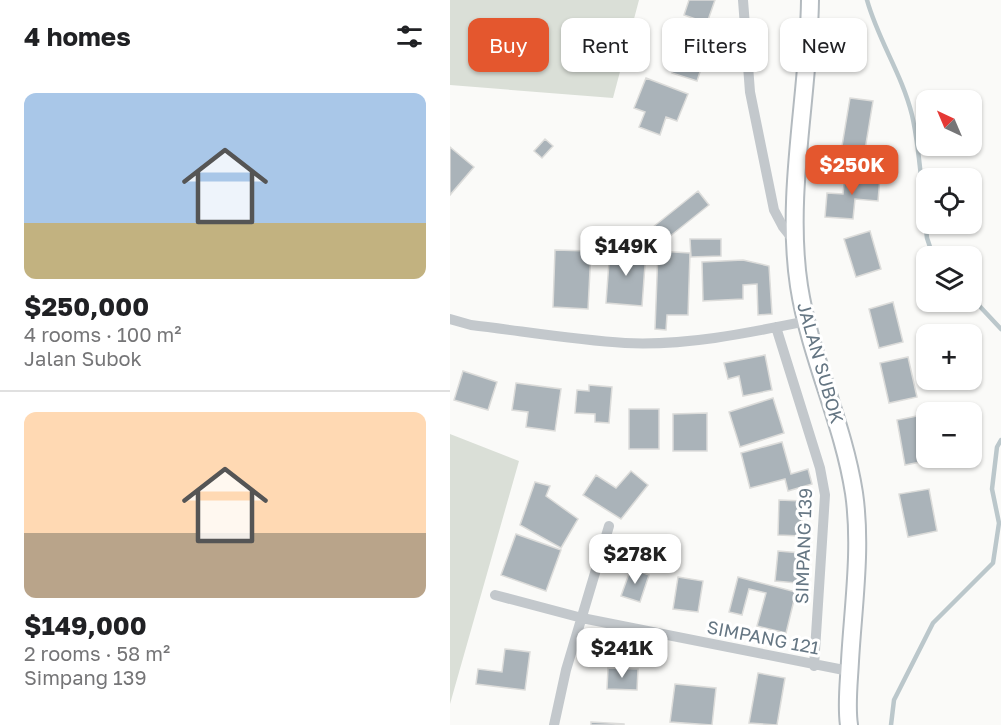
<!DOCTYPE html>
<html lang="en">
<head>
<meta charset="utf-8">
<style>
	body { margin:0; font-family:"Golos Text",sans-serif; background:#f2f2f2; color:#202124; height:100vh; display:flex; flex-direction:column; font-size:22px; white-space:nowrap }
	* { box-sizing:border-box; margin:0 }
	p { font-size:20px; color:#757577 }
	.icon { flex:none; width:33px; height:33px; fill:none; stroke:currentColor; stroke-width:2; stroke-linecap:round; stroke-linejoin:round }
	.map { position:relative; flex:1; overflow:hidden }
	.drawer { display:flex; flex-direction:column; background:#fff; width:450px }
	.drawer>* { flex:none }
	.banner { position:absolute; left:18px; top:18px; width:442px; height:54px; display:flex; gap:12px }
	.needle { width:39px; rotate:316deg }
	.buttons { position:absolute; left:466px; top:90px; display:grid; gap:12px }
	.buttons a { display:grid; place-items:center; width:66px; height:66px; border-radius:12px; background:#fff; box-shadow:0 2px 4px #0004; font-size:30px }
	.price { position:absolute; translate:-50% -51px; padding:0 14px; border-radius:12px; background:#fff; color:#222; font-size:20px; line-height:39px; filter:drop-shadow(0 2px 3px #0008) }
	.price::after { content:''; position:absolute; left:50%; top:36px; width:18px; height:14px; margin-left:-9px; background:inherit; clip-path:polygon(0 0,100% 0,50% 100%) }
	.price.current { background:#e4572e; color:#fff }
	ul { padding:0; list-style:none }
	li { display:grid; align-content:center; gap:12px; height:318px; padding:0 24px }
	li+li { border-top:2px solid #e0e0e0 }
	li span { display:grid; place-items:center; height:186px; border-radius:12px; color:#555 }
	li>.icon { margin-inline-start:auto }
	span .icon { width:108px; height:108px; fill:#fffc; stroke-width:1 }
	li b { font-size:26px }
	h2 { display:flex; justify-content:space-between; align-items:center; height:72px; padding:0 24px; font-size:26px }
	.pill { padding:0 21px; border-radius:12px; background:#fff; box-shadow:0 2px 4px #0004; font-size:21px; line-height:54px }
	.pill.current { background:#e4572e; color:#fff }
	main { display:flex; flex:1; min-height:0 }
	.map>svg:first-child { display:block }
	.green { fill:#dadfd7 }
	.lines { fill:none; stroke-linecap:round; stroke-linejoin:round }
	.stream { stroke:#bbc7cb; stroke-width:4.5 }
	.building { fill:#aab3b9; stroke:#dcdcda; stroke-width:1.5 }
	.secondary-casing { stroke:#b3babf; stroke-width:20 }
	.street { stroke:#c3c8cc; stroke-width:10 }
	.secondary { stroke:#fff; stroke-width:16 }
	.labels { text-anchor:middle; stroke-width:6; stroke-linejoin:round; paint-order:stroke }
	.street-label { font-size:18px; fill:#657683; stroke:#fff }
</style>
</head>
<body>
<main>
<section class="drawer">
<h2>4 homes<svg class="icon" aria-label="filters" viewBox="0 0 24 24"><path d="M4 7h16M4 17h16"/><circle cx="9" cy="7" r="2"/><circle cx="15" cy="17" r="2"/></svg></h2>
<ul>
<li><span style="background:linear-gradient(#a9c7e8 70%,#c2b280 0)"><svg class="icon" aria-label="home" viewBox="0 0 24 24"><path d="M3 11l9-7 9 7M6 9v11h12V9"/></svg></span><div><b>$250,000</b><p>4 rooms · 100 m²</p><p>Jalan Subok</p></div></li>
<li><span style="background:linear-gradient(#ffd9b3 65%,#b9a48a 0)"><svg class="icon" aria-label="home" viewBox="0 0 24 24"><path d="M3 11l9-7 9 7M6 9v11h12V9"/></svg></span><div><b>$149,000</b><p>2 rooms · 58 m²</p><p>Simpang 139</p></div></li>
</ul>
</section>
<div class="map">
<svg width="551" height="725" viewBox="0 0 551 725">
	<rect width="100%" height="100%" fill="#fafaf8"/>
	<!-- green -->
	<path class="green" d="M 0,0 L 189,0 L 163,98 L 0,85 Z
		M 0,434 L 69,461 L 0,704 Z"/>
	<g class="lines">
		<!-- stream -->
		<path class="stream" d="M 417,0 C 428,40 452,74 462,115 C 471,154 472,198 477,238 L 483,256
			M 522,298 L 551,329
			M 441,725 L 444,700 L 483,623 L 543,563 L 549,523 L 542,489 L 547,447 L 551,440"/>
	</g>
	<!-- building -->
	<path class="building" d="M 239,0 L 265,0 L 257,23 L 234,15 Z
		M 227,57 L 252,66 L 247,81 L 222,73 Z
		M 196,78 L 238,94 L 227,121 L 216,117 L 210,135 L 189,127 L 195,112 L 184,108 Z
		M 400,98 L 423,101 L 414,156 L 391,152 Z
		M 95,139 L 103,146 L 92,158 L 84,151 Z
		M 0,147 L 24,167 L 0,195 Z
		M 395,174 L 430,177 L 428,201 L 405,199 L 403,219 L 375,217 L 377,193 L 393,194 Z
		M 248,191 L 259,205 L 214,241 L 203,227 Z
		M 420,231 L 431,269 L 406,277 L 394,239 Z
		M 240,239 L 271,239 L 271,256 L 241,257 Z
		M 160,248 L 196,251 L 192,306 L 156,303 Z
		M 105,250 L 141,251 L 138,309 L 103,307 Z
		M 208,251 L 240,253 L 238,315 L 217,315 L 216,330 L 205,329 Z
		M 293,260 L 319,266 L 322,314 L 308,315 L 307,284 L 293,285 L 293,299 L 253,301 L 252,262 Z
		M 443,302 L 453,342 L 429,348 L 419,309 Z
		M 315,355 L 322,390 L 293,396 L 289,376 L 278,379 L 274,363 Z
		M 458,357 L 467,397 L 439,403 L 430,363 Z
		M 13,371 L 47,382 L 38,410 L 4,400 Z
		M 66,383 L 111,389 L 105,431 L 76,427 L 78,412 L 62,410 Z
		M 139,385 L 162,387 L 159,423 L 145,422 L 145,414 L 125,413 L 127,390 L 139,391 Z
		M 323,398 L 334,433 L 290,447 L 279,412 Z
		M 179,409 L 209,409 L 209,449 L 179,449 Z
		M 257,413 L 257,451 L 223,451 L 223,414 Z
		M 472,415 L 477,437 L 477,458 L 481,460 L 455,465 L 447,420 Z
		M 332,442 L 341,474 L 358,469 L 362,484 L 338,491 L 335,479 L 300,488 L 291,453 Z
		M 181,471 L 198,485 L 171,519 L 133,495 L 146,475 L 166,488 Z
		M 85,482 L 100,486 L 96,496 L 128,519 L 111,548 L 70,525 Z
		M 479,489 L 487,531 L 458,537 L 449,494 Z
		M 329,500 L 353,501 L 351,536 L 328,535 Z
		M 66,534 L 111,550 L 96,591 L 51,575 Z
		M 328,551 L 351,553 L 347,583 L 325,581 Z
		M 181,568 L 199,575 L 190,602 L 171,596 Z
		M 228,577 L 253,581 L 248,612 L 223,609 Z
		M 288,577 L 346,592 L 336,633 L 307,626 L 316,593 L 299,589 L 292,615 L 279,612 Z
		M 55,649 L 80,652 L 75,690 L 26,684 L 28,669 L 52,672 Z
		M 158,668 L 188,669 L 187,690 L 157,689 Z
		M 308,673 L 335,678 L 327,725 L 299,723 Z
		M 225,684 L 266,688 L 262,725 L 220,722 Z
		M 141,722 L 174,724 L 174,725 L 141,725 Z"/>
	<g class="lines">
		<!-- secondary casing -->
		<g class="secondary-casing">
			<path id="secondary" d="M 360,0 C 359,93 335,194 349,286 C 360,357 393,422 404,493 C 412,548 403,607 400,661 C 399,682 396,705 399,725"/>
		</g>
		<!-- street -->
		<path class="street" d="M 293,0 L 300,92 L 324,210 L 333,227 L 345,242
			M 0,319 L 21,325 C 72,331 124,340 175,343 C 236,346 298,333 357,321
			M 326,327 L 370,468 L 375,495 L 364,666
			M 45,595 L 132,618 L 399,671
			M 104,725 L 116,670 L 159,526"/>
		<!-- secondary -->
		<use href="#secondary" class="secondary"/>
	</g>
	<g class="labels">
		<!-- street labels -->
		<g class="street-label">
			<text transform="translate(370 363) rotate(74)" y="6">JALAN SUBOK</text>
			<text transform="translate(354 546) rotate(-88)" y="6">SIMPANG 139</text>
			<text transform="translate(313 638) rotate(11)" y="6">SIMPANG 121</text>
		</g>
	</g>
</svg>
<div class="buttons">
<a><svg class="needle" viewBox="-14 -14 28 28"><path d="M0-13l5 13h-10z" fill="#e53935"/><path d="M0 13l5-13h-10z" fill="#757577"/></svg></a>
<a><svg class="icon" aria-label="locate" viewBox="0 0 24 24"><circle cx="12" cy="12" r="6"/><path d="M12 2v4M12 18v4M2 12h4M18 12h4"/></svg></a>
<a><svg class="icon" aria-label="layers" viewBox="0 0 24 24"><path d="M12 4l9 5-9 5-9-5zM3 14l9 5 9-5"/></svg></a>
<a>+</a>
<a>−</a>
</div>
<b class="price current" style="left:402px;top:196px">$250K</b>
<b class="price" style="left:176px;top:277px">$149K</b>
<b class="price" style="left:185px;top:585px">$278K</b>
<b class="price" style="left:172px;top:679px">$241K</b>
<div class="banner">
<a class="pill current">Buy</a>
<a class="pill">Rent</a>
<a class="pill">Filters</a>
<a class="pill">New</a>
</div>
</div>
</main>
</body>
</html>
